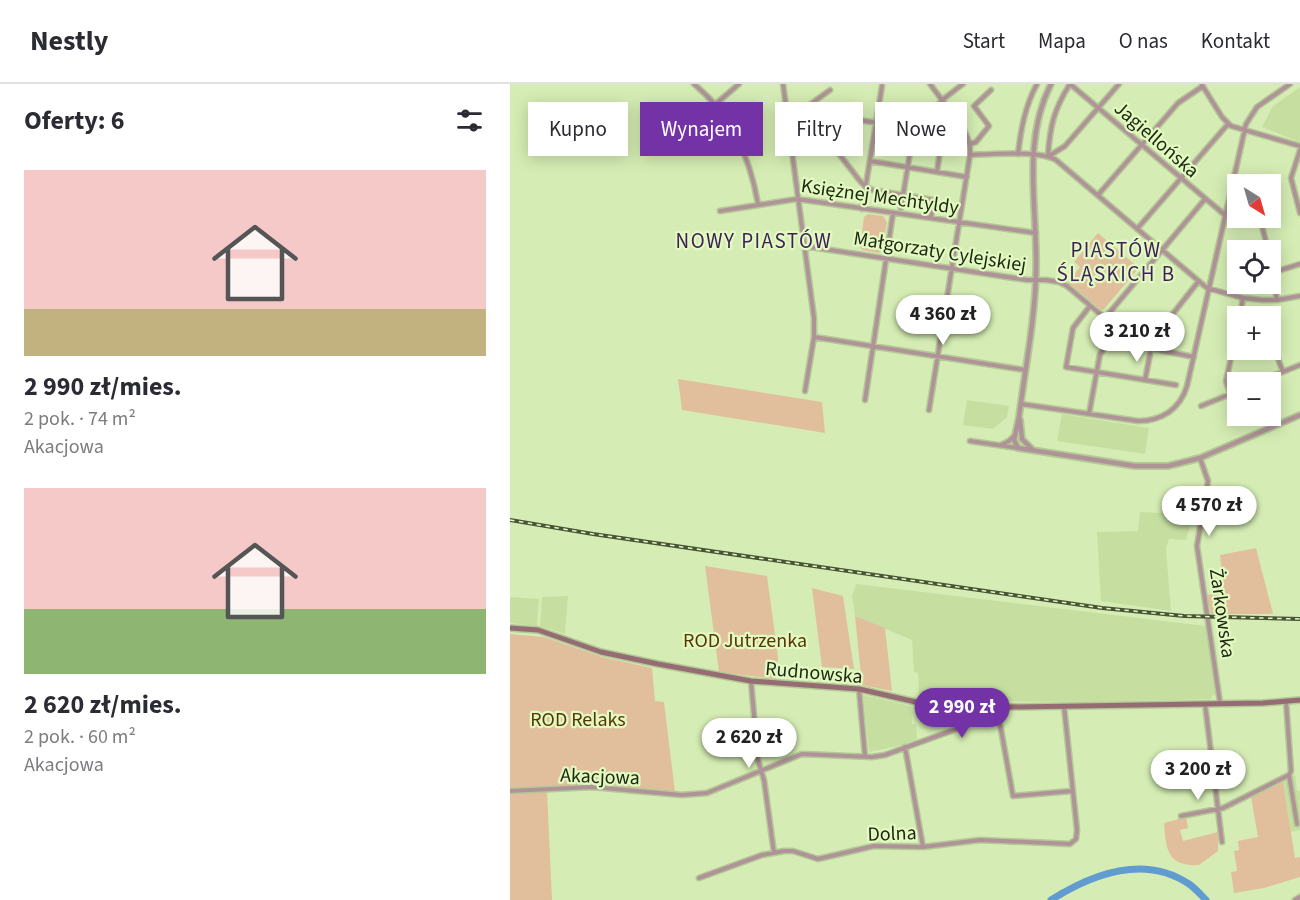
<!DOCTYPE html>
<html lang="pl">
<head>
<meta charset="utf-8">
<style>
	body { margin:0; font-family:"Source Sans 3",sans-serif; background:#f2f2f3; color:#2b2b33; height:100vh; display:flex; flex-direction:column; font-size:22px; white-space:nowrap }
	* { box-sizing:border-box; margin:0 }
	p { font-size:20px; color:#7c7c81 }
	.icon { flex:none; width:33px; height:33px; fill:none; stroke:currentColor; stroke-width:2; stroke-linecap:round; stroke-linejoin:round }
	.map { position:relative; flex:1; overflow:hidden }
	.side { display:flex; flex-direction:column; background:#fff; width:510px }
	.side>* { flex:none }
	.hud { position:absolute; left:18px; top:18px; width:570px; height:54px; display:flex; gap:12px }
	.needle { width:39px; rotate:143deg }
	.controls { position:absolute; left:717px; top:90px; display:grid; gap:12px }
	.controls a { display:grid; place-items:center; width:54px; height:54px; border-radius:0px; background:#fff; box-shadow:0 3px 15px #0003; font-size:30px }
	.price { position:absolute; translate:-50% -51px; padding:0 14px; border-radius:21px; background:#fff; color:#222; font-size:20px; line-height:39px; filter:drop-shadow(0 2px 3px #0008) }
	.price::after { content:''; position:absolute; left:50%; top:36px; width:18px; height:14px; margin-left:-9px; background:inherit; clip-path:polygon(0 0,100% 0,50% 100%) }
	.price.active { background:#7432a7; color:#fff }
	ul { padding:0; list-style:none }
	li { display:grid; align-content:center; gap:12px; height:318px; padding:0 24px }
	li span { display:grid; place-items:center; height:186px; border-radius:0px; color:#555 }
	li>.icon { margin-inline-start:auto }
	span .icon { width:108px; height:108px; fill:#fffc; stroke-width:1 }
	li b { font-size:26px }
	h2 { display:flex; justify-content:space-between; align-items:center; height:72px; padding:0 24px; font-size:26px }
	.tag { padding:0 21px; border-radius:0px; background:#fff; box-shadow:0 3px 15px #0003; font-size:21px; line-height:54px }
	.tag.active { background:#7432a7; color:#fff }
	header { display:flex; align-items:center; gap:36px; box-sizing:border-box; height:84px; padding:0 30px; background:#fff; border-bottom:2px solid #e1e1e2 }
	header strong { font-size:28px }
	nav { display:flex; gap:33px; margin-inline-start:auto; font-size:21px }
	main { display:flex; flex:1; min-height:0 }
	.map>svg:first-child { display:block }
	.built { fill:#c6dfa1 }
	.green { fill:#e1bf9d }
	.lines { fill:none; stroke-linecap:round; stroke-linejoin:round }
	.river { stroke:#609ccf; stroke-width:7 }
	.minor-casing { stroke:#b4c996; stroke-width:7 }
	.tertiary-casing { stroke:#b4c996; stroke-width:8 }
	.secondary-casing { stroke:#b4c996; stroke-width:8 }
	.minor { stroke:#b09398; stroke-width:4 }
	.tertiary { stroke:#b09398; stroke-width:4.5 }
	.secondary { stroke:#966c74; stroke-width:5 }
	.rail-casing { stroke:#485436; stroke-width:4 }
	.rail { stroke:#e2fac1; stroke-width:1.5; stroke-dasharray:4.5; stroke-linecap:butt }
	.labels { text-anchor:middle; stroke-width:4.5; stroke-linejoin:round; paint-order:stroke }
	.street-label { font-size:20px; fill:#1e2610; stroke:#e2fac1 }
	.park-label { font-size:20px; fill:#593506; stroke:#e2fac1 }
	.neighbourhood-label { font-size:21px; letter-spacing:1.5px; fill:#3e1f58; stroke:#e2fac1 }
</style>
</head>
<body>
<header>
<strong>Nestly</strong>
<nav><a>Start</a><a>Mapa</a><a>O nas</a><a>Kontakt</a></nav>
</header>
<main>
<section class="side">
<h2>Oferty: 6<svg class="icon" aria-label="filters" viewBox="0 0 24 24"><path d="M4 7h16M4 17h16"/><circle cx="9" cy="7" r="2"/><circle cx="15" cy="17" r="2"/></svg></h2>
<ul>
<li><span style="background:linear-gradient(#f6c9c9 75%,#c2b280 0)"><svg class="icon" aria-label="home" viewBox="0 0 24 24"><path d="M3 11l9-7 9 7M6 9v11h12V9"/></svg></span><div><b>2 990 zł/mies.</b><p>2 pok. · 74 m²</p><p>Akacjowa</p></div></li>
<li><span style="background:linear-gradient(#f6c9c9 65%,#8fb573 0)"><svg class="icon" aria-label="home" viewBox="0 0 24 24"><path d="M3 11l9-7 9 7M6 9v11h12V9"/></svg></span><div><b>2 620 zł/mies.</b><p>2 pok. · 60 m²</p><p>Akacjowa</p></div></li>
</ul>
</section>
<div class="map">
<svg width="790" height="816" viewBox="0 0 790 816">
	<rect width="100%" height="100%" fill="#d5edb4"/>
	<!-- built -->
	<path class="built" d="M 790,3 L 790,58 L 752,43 L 763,22 Z
		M 457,316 L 499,322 L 497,333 L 483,345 L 453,341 Z
		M 552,330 L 639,344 L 635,370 L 547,357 Z
		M 686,422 L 689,424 L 689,433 L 680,442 L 676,456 L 659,455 L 656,465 L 661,527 L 591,517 L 587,448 L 628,447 L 630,428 L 652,429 L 653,425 Z
		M 346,500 L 696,542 L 706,609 L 700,615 L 582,618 L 443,617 L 409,615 L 408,589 L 404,588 L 402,556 L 345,532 L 342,512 Z
		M 58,512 L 55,550 L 30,542 L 32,513 Z
		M 0,513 L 29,515 L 27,542 L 0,539 Z
		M 353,611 L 401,622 L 402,640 L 406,640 L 407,655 L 393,661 L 359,668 Z
		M 785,690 L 787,706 L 790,707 L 790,746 L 781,748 L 773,698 L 780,696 Z"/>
	<!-- green -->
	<path class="green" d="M 358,130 L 373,132 L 377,138 L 372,167 L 369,169 L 352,166 L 350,163 L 354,133 Z
		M 588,149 L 629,184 L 594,225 L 591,226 L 558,198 L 570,183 L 564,178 Z
		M 168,295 L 312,318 L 315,349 L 172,326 Z
		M 746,464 L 763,530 L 701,530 L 697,511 L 714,507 L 710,471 Z
		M 195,482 L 257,492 L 268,573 L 266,595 L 209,588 Z
		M 302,504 L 333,512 L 344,585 L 312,583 Z
		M 345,532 L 375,544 L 382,607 L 352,601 Z
		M 0,550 L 34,553 L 92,573 L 142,584 L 145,617 L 154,618 L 165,708 L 88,701 L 0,704 Z
		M 773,698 L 785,774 L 790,773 L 790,793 L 754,804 L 724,809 L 721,788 L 727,787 L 724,767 L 729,766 L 728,757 L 748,753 L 741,713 Z
		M 37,707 L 42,816 L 0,816 L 0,709 Z
		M 676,733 L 678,744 L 670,746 L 673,757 L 708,748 L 708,767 L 689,781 C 657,783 656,765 654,739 Z"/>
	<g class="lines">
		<!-- river -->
		<path class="river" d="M 541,816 C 582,790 634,770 679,800 C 685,804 691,811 696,816"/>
		<!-- minor casing -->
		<g class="minor-casing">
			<path id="minor" d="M 184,0 C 222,31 240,73 248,120
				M 273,0 L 304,234 L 304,253 L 295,307
				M 453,0 L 432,16 C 444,33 462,49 460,71 C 481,70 529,66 546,76 L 697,204 L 733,214 L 752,216 L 767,216 L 790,212
				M 560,0 L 715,131
				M 692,1 L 712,33 L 721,42 L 790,62
				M 320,6 L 294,25 L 350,97 L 356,103 L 363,106 L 423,116 L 421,134
				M 277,29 L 294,25
				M 348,36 L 404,44 L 418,34 L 432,16 L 420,0
				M 173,48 L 229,0
				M 460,60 L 466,58 L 479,42 L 464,22 L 481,6
				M 420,65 L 430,67 L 427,88
				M 790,66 L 781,94 L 790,129
				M 508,70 C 511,45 515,22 527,0
				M 538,71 C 540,42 544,25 560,0
				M 539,72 L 555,62 L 609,0
				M 360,77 L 457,93
				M 722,95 L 742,100
				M 588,111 L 668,19 L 693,2
				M 391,124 L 404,44
				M 352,125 L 372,2
				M 210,127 L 287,115 L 526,149
				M 750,134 L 758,166
				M 627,145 L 718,40
				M 294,162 L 517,196 L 536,196 L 549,198 L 557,202 L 628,262 L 684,273
				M 760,177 L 767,216
				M 771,186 L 790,180
				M 580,222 L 563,244 L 556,283 L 666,301
				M 730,232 L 733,214
				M 595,234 L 695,115
				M 304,253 L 515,286
				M 762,259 L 773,288
				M 635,296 L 643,255 L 688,198
				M 747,298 L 790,281
				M 720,310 L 716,297 L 728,242
				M 355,316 L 383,129
				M 511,320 L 628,337 C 652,337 670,325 677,302 L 736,40 L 747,23 L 780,0
				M 691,322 L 728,307
				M 419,326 L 460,71
				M 579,330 L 590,270 L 609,246
				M 460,357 L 508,364
				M 491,361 L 499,357 L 504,352
				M 690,374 L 698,397 L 687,462 L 710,619
				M 241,597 L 248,676 L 254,696 L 264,769
				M 349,605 L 355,672
				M 776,617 L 781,687 L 779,691 L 787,740
				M 695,620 L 712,758
				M 488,629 L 503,712 L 562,707
				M 395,663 L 413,763
				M 0,707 L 82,703 L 172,711 L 197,709 L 292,670 L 362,673 L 375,671 L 441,647 L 498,624
				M 671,732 L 713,724 L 779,691
				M 189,794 L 252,771 L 274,767 L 283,767 L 308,775 L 364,762 L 413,763 L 470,756 L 560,760 L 566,755 L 567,746 L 554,622
				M 785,816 L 790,813"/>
		</g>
		<!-- tertiary casing -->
		<g class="tertiary-casing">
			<path id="tertiary" d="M 510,336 L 512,355 L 522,365
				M 508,364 L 504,356 L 509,333 C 515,285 525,236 526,188 C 528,125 511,59 541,0
				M 508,364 L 625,382 L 658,382 L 690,374 L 790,331"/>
		</g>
		<!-- secondary casing -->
		<g class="secondary-casing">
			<path id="secondary" d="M 0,544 L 28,546 L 91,568 L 148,580 L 241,597 L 349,605 L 419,621 L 499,623 L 753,619 L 790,616"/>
		</g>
		<!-- minor -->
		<use href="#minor" class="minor"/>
		<!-- tertiary -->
		<use href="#tertiary" class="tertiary"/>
		<!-- secondary -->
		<use href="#secondary" class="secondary"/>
		<!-- rail casing -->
		<g class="rail-casing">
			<path id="rail" d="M 0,436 L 83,450 L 592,524 L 674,532 L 790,535"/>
		</g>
		<!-- rail -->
		<use href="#rail" class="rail"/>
	</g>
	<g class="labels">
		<!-- street labels -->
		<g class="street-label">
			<text transform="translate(647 55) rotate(41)" y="7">Jagiellońska</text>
			<text transform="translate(370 112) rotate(8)" y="7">Księżnej Mechtyldy</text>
			<text transform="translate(430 167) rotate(9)" y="7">Małgorzaty Cylejskiej</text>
			<text transform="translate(713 529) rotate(82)" y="7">Żarkowska</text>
			<text transform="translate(304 588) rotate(5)" y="7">Rudnowska</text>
			<text transform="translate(90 692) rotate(2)" y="7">Akacjowa</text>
			<text transform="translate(382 749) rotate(-2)" y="7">Dolna</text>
		</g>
		<!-- park labels -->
		<g class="park-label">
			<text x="235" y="563">ROD Jutrzenka</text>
			<text x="68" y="642">ROD Relaks</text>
		</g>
		<!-- neighbourhood labels -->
		<g class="neighbourhood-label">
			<text x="244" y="164">NOWY PIASTÓW</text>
			<text x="606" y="173">PIASTÓW<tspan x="606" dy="24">ŚLĄSKICH B</tspan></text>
		</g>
	</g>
</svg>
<div class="controls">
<a><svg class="needle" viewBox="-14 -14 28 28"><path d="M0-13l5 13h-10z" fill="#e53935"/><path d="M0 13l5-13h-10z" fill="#7c7c81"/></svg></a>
<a><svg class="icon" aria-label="locate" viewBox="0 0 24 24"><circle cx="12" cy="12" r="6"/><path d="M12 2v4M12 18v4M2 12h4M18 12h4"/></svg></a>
<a>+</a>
<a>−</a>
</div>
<b class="price" style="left:433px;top:262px">4 360 zł</b>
<b class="price" style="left:627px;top:279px">3 210 zł</b>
<b class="price" style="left:699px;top:453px">4 570 zł</b>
<b class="price active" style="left:452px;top:655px">2 990 zł</b>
<b class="price" style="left:239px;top:685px">2 620 zł</b>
<b class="price" style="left:688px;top:717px">3 200 zł</b>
<div class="hud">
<a class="tag">Kupno</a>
<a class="tag active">Wynajem</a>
<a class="tag">Filtry</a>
<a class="tag">Nowe</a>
</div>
</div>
</main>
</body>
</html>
